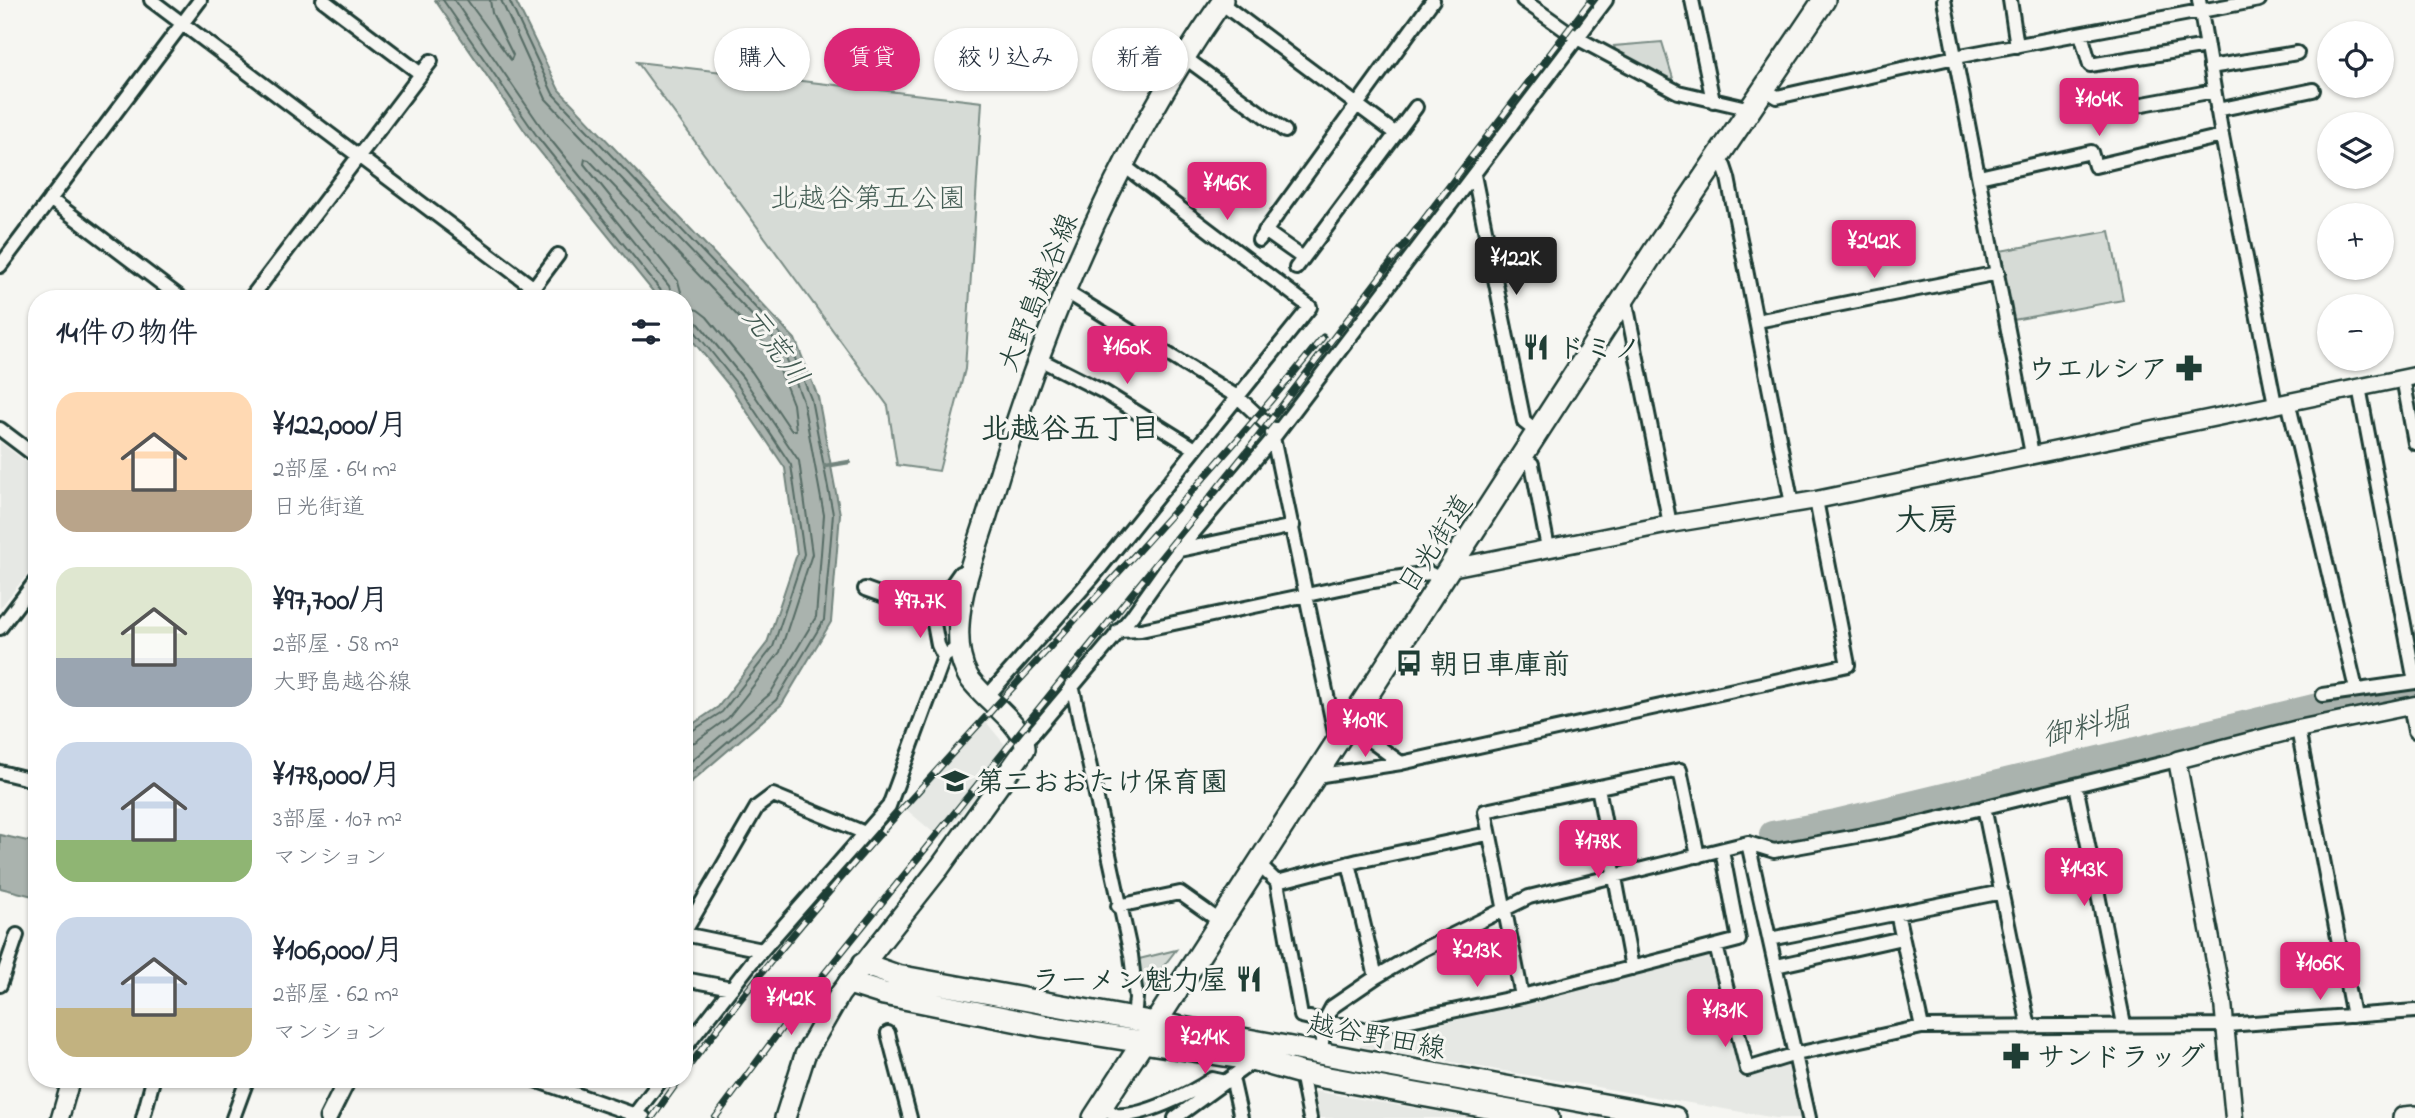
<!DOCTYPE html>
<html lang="ja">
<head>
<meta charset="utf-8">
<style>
	body { margin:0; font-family:"Indie Flower","Klee One",sans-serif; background:#f2f2f3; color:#1f2937; height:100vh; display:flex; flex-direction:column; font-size:26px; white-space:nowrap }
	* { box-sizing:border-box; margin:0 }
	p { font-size:23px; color:#747a83 }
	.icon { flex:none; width:38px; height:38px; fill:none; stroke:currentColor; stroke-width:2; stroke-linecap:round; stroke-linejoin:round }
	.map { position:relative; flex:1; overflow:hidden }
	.panel { position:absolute; left:28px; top:290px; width:665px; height:798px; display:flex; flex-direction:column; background:#fff; border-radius:28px; box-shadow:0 2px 5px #0004 }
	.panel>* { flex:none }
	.guide { position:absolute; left:714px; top:28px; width:665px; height:63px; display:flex; gap:14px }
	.fabs { position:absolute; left:2317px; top:21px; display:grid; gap:14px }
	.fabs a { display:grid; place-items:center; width:77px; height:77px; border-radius:50%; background:#fff; box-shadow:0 2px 5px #0004; font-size:35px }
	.price { position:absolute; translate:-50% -60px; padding:0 16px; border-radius:7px; background:#db2777; color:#fff; font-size:23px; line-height:46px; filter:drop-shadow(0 2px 4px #0008) }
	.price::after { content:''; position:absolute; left:50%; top:42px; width:21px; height:16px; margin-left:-10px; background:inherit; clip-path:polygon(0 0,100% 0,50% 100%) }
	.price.on { background:#222; color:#fff }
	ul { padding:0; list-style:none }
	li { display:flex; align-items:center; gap:21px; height:175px; padding:0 28px }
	li span { display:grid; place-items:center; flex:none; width:196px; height:140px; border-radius:21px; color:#555 }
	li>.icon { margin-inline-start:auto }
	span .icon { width:84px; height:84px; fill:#fffc; stroke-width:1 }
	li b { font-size:30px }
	h2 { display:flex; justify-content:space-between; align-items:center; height:84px; padding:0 28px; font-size:30px }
	.pill { padding:0 24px; border-radius:32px; background:#fff; box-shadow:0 2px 5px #0004; font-size:24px; line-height:63px }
	.pill.on { background:#db2777; color:#fff }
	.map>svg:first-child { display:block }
	.built { fill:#e6e8e4 }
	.green { fill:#d6dbd6; stroke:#7a8c85; stroke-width:2 }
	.water { fill:#aab3ae; stroke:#72847d; stroke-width:2 }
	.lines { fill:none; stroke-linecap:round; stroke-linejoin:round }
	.shore { stroke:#576c65; stroke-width:2 }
	.stream { stroke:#72847d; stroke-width:4.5 }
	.river { stroke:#aab3ae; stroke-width:26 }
	.minor-casing { stroke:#1f3d34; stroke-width:18 }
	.tertiary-casing { stroke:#1f3d34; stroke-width:21 }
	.secondary-casing { stroke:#1f3d34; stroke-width:24 }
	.primary-casing { stroke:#1f3d34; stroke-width:26 }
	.minor { stroke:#f6f6f2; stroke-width:12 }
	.tertiary { stroke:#f6f6f2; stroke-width:16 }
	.secondary { stroke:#f6f6f2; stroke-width:19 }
	.primary { stroke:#f6f6f2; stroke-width:21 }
	.rail-casing { stroke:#1f3d34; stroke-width:7 }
	.rail { stroke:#f6f6f2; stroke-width:4.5; stroke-dasharray:13; stroke-linecap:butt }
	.labels { text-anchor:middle; stroke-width:6; stroke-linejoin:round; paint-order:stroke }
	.park-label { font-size:28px; fill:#445d54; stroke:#f6f6f2 }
	.street-label { font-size:28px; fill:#1f3d34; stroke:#f6f6f2 }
	.poi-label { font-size:28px; font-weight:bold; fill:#1f3d34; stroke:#f6f6f2; text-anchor:start }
	.water-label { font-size:30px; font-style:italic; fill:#425a52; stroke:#f6f6f2 }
	.neighbourhood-label { font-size:30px; font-weight:bold; fill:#1f3d34; stroke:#f6f6f2 }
	.quarter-label { font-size:32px; font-weight:bold; fill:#1f3d34; stroke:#f6f6f2 }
</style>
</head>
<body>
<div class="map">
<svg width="2415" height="1118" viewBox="0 0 2415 1118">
	<rect width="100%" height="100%" fill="#f6f6f2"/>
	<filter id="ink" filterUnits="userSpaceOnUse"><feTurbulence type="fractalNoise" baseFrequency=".0143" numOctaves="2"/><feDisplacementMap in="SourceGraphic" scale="14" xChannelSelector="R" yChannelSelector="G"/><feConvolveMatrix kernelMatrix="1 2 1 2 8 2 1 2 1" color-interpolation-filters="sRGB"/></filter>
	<g filter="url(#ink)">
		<!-- built -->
		<path class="built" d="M 0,442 L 37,470 L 37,562 L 0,608 Z
			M 981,716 L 1006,746 L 1006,757 L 941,839 L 901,805 Z
			M 1712,951 L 1743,1074 L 1792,1062 L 1804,1118 L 1776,1118 L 1359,1046 Z
			M 1313,1091 L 1473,1118 L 1319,1118 Z"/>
		<!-- green -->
		<path class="green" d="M 1662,42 L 1675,85 L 1616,52 L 1614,46 Z
			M 637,62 L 982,102 L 965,369 L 939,471 L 897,465 L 888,406 Z
			M 2110,231 L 2123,300 L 2013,320 L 2000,251 Z
			M 1176,950 L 1143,993 L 1135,960 Z"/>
		<!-- water -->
		<path class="water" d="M 435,0 L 515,0 L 559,90 L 795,339 L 818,397 L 840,514 L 831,622 L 782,704 L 684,788 L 684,730 L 718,707 L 767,643 L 797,554 L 785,468 L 731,388 L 684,330 L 684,299 L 659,299 L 533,143 Z
			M 0,835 L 37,843 L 37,897 L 0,888 Z"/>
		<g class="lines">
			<!-- shore -->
			<path class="shore" d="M 443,0 L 539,139 L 662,292 L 664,299
				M 454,0 L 546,134 L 669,286 L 673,299
				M 467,0 L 511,60 L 513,55 L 492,13 L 490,0
				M 501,0 L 546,99 L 782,347 L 803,401 L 824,515 L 816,617 L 770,694 L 684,767
				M 509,0 L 553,94 L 789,343 L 811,399 L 833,514 L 824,620 L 776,700 L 684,779
				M 683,299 L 678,281 L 584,164 L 585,159 L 589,160 L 773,353 L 793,404 L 796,430 L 791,430 L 752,372 L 707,317 L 698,310 L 684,307
				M 684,318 L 699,324 L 743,378 L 799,461 L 812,554 L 780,652 L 728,718 L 695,742 L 684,744
				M 684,327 L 693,329 L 737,384 L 791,465 L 804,554 L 773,647 L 722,712 L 684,736"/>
			<!-- stream -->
			<path class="stream" d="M 825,466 L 849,462"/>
			<!-- river -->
			<path class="river" d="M 1772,834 L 1836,822 L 2343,700 L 2415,689"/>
			<!-- minor casing -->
			<g class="minor-casing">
				<path id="minor" d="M 151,0 L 534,288
					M 323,0 L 421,74
					M 1523,0 L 1577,38 L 1678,92 L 1751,109
					M 1692,0 L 1713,101
					M 1944,0 L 2032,454
					M 2010,0 L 2017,46
					M 2199,0 L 2222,136 L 2275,404
					M 1221,3 L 1396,134
					M 2081,34 L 2090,65 L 2207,46
					M 1184,57 L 1285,131
					M 2210,67 L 2297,53
					M 1764,89 L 1777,97 L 1955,57 L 2259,0
					M 2217,110 L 2313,90
					M 2094,113 L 2214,91
					M 1716,161 L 1724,166 L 1728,178 L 1792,504
					M 1474,175 L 1524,422 L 1538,433
					M 1979,177 L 2091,152 L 2095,166 L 2222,136
					M 50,199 L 182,299
					M 1265,231 L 1303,258
					M 1259,240 L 1433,0
					M 0,266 L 200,0
					M 1296,268 L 1416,107
					M 1065,291 L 1239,398 L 1271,428 L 1337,743
					M 1625,298 L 1670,524
					M 250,299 L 431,61
					M 525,299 L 558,255
					M 1757,321 L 1998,273
					M 1039,359 L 1104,392 L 1194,448
					M 2403,378 L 2415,443
					M 2288,401 L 2356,689
					M 0,429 L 37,457
					M 1522,458 L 1532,464 L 1548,548
					M 1180,550 L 1293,526
					M 865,589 L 932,613 L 960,573 L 971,569
					M 932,613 L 938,645 L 944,657
					M 0,628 L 37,579
					M 1118,631 L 1141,630 L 1373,581 L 1429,573 L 1443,580
					M 1072,685 L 1131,955 L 1136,998 L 1134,1018
					M 2323,695 L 2415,682 L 2359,387
					M 986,698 L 1092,578 L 1310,307 L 1123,165
					M 2410,706 L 2415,731
					M 1349,725 L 1401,763
					M 2298,729 L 2353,1016
					M 1026,742 L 1132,616 L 1178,551 L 1274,437 L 1606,0
					M 0,772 L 37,781
					M 1316,776 L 1401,763 L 1848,665 L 1816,500
					M 2076,785 L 2124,1024
					M 1598,787 L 1632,968
					M 1984,807 L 2029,1027
					M 1748,843 L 1809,1118
					M 1349,863 L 1376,977
					M 1259,865 L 1277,882 L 1301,1016 L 1364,1030 L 1522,996 L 1739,940 L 1722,850
					M 1277,882 L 1358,861 L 1488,834
					M 1118,906 L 1180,893 L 1221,922
					M 1897,913 L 1922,1027
					M 684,933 L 757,807 L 773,795 L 865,833
					M 684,934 L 762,950
					M 1770,939 L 2002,892
					M 1716,946 L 1747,1069 L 1796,1054 L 1922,1027 L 2227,1025 L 2415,1011
					M 1776,966 L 1902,938
					M 684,979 L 732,988
					M 0,985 L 17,935
					M 1522,996 L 1485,811 L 1680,770 L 1698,856
					M 888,1033 L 910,1118
					M 684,1049 L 751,963 L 889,806 L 944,657 L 959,646
					M 1321,1053 L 1324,1022 L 1332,1007 L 1376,977 L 1422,950 L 1529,897 L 1748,843 L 1774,851 L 1896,829 L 2177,760
					M 1301,1073 L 1310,1118
					M 1232,1078 L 1241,1118
					M 535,1080 L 644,1118
					M 1102,1105 C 1106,1108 1111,1113 1116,1115 C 1141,1118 1192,1093 1212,1079 L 1226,1082
					M 143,1118 L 153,1080
					M 233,1118 L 247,1080
					M 632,1118 L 661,1080
					M 1175,1118 L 1255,1060"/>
			</g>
			<!-- tertiary casing -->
			<g class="tertiary-casing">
				<path id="tertiary" d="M 1451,568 L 1670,524 L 1816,500 L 2415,376
					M 60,1118 L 71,1080
					M 328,1118 L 347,1080
					M 2234,1118 L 2223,1003 L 2177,760 L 2298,729 L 2415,705"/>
			</g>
			<!-- secondary casing -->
			<g class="secondary-casing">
				<path id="secondary" d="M 785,1118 L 805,1055 L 840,994 L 940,867 L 1025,749 C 1027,726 980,697 968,676 C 959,660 958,643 959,625 C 961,584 980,541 991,502 C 1043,325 1116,152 1223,0"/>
			</g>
			<!-- primary casing -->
			<g class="primary-casing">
				<path id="primary" d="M 863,964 L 897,976 L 1675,1118
					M 849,983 L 884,994 L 1043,1026 L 1255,1060 L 1301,1073 L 1548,1118
					M 1094,1118 L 1655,250 L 1824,0
					M 2404,1118 L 2415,1117"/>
			</g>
			<!-- minor -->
			<use href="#minor" class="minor"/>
			<!-- tertiary -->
			<use href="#tertiary" class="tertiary"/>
			<!-- secondary -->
			<use href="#secondary" class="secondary"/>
			<!-- primary -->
			<use href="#primary" class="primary"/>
			<!-- rail casing -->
			<g class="rail-casing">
				<path id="rail" d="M 684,1073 C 877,811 1120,590 1323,337
					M 652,1118 L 679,1080
					M 715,1118 L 799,1005 L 1248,450 L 1591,0"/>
			</g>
			<!-- rail -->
			<use href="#rail" class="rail"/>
		</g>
	</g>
	<!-- icons -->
	<defs>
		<g id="restaurant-bare" transform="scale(2.1)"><path d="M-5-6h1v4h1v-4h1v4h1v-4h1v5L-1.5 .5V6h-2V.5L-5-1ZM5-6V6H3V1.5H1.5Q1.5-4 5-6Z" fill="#1f3d34" stroke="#f6f6f2" stroke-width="2.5" paint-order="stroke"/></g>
		<g id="pharmacy-bare" transform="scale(2.1)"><path d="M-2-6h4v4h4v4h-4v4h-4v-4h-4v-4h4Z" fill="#1f3d34" stroke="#f6f6f2" stroke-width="2.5" paint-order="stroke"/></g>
		<g id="bus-bare" transform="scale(2.1)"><path d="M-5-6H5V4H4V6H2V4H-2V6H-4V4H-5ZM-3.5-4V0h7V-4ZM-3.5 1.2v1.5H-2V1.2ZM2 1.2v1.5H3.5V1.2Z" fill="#1f3d34" stroke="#f6f6f2" stroke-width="2.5" paint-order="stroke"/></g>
		<g id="school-bare" transform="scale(2.1)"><path d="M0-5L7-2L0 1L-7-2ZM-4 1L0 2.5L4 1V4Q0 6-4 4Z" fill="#1f3d34" stroke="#f6f6f2" stroke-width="2.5" paint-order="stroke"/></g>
	</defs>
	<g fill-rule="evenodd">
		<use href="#restaurant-bare" x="1536" y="347"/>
		<use href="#pharmacy-bare" x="2189" y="368"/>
		<use href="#bus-bare" x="1409" y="663"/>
		<use href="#school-bare" x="955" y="781"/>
		<use href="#restaurant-bare" x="1249" y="979"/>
		<use href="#pharmacy-bare" x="2016" y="1056"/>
	</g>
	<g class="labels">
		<!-- park labels -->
		<g class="park-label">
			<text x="868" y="207">北越谷第五公園</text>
		</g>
		<!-- street labels -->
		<g class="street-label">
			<text transform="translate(1037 292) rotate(-68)" y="10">大野島越谷線</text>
			<text transform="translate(1434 543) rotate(-57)" y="10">日光街道</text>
			<text transform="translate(1377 1035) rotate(11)" y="10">越谷野田線</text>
		</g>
		<!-- poi labels -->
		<g class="poi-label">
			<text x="1557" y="357">ドミノ</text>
			<text x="2168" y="378" text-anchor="end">ウエルシア</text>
			<text x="1430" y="673">朝日車庫前</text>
			<text x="976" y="791">第二おおたけ保育園</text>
			<text x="1228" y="989" text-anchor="end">ラーメン魁力屋</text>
			<text x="2037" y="1066">サンドラッグ</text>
		</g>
		<!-- water labels -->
		<g class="water-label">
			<text transform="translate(776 346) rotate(54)" y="10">元荒川</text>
			<text transform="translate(2086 726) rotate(-13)" y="10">御料堀</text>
		</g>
		<!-- neighbourhood labels -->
		<g class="neighbourhood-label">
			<text x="1070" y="438">北越谷五丁目</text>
		</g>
		<!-- quarter labels -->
		<g class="quarter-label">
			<text x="1927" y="530">大房</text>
		</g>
	</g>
</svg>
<div class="fabs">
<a><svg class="icon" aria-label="locate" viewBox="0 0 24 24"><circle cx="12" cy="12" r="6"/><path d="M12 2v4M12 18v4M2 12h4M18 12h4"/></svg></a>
<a><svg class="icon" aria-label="layers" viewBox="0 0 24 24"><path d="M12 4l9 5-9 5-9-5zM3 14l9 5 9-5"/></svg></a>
<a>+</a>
<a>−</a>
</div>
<b class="price" style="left:2099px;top:138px">¥104K</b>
<b class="price" style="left:1227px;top:222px">¥146K</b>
<b class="price" style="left:1874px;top:280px">¥242K</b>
<b class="price on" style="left:1516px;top:297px">¥122K</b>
<b class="price" style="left:1127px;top:386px">¥160K</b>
<b class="price" style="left:920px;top:640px">¥97.7K</b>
<b class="price" style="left:1365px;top:759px">¥109K</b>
<b class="price" style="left:1598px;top:880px">¥178K</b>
<b class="price" style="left:2084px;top:908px">¥143K</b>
<b class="price" style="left:1477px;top:989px">¥213K</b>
<b class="price" style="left:2320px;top:1002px">¥106K</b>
<b class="price" style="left:791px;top:1037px">¥142K</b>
<b class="price" style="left:1725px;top:1049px">¥131K</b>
<b class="price" style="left:1205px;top:1076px">¥214K</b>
<div class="guide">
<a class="pill">購入</a>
<a class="pill on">賃貸</a>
<a class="pill">絞り込み</a>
<a class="pill">新着</a>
</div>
<section class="panel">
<h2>14件の物件<svg class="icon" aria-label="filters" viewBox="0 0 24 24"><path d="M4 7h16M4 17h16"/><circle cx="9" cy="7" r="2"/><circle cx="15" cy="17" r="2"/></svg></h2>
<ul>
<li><span style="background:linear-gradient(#ffd9b3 70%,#b9a48a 0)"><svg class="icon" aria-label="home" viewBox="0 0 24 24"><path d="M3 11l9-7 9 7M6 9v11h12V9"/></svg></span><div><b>¥122,000/月</b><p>2部屋 · 64 m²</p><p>日光街道</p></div></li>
<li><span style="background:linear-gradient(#dfe7d0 65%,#9aa5b1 0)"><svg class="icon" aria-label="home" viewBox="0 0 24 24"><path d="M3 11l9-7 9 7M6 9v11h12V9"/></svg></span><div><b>¥97,700/月</b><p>2部屋 · 58 m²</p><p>大野島越谷線</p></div></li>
<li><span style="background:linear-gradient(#c9d6e8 70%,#8fb573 0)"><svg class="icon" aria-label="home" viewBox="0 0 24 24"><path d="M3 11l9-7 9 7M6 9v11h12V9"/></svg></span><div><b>¥178,000/月</b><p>3部屋 · 107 m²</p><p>マンション</p></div></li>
<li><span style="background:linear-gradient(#c9d6e8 65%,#c2b280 0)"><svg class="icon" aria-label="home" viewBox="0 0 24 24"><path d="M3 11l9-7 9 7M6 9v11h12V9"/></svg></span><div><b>¥106,000/月</b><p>2部屋 · 62 m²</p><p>マンション</p></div></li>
</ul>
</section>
</div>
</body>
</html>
